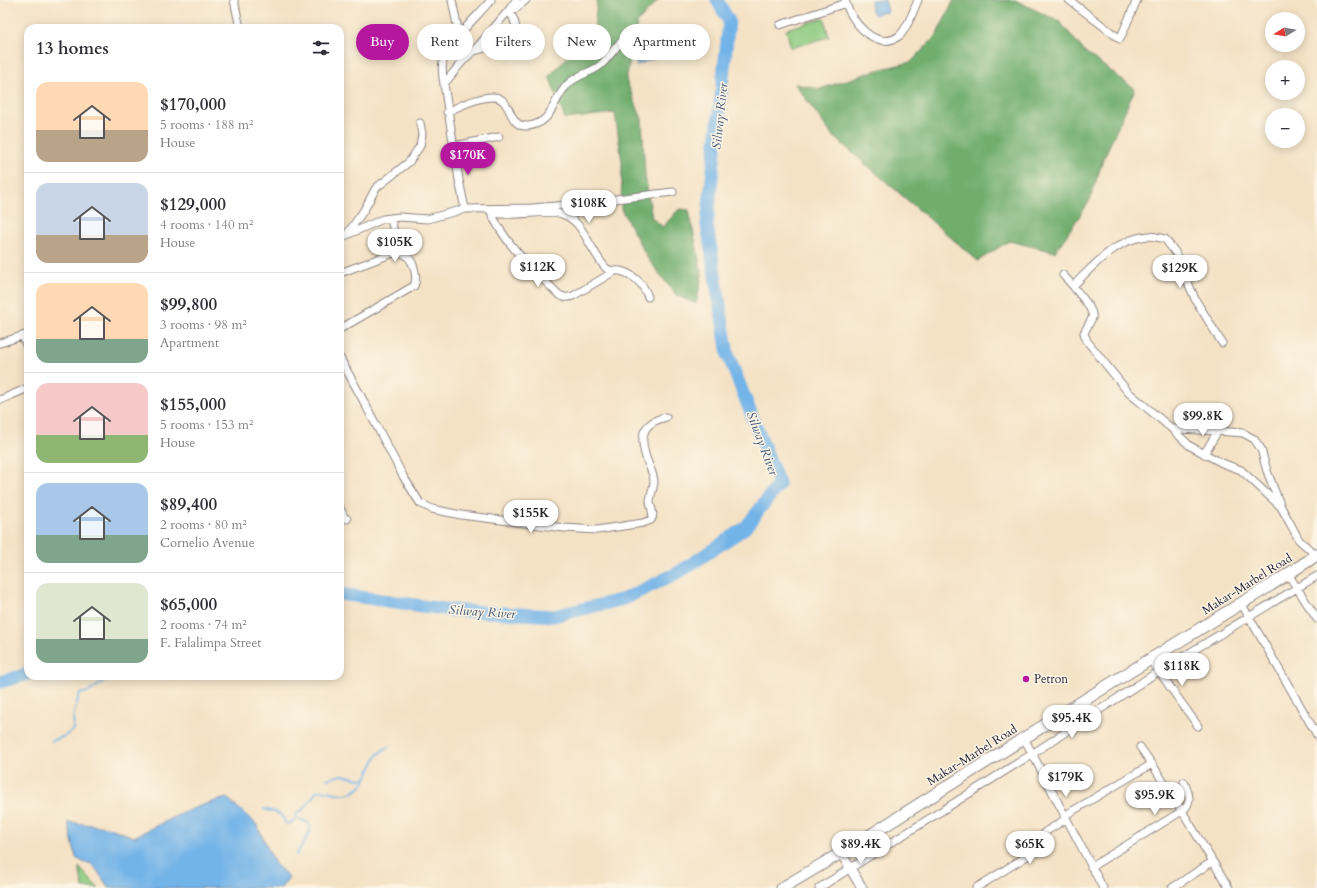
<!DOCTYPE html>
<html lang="en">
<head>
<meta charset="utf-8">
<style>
	body { margin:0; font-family:Cardo,serif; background:#f2f2f3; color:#2b2b33; height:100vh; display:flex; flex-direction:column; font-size:15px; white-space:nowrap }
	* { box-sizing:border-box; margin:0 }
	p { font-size:13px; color:#7c7c81 }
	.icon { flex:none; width:22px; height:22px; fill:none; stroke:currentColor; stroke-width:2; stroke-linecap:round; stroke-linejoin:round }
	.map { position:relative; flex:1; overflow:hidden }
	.side { position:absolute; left:24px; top:24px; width:320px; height:656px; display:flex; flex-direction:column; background:#fff; border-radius:12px; box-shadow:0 2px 10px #0003 }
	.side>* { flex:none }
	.hud { position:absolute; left:356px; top:24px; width:380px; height:36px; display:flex; gap:8px }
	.needle { width:26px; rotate:259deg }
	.tools { position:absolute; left:1265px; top:12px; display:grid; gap:8px }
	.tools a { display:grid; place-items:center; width:40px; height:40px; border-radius:50%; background:#fff; box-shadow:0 2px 10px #0003; font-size:20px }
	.price { position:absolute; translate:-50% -34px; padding:0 9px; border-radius:14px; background:#fff; color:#222; font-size:13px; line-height:26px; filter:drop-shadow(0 1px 2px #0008) }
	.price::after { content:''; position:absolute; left:50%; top:24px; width:12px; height:9px; margin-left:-6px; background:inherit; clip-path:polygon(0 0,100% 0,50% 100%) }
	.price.selected { background:#b5179e; color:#fff }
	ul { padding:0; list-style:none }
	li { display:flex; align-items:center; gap:12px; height:100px; padding:0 12px }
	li+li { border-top:1px solid #e1e1e2 }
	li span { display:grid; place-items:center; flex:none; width:112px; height:80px; border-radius:12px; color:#555 }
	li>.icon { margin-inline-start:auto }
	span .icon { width:48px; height:48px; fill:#fffc; stroke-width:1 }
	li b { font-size:17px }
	h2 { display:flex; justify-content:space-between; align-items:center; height:48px; padding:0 12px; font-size:17px }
	.tag { padding:0 14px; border-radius:18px; background:#fff; box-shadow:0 2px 10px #0003; font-size:14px; line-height:36px }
	.tag.selected { background:#b5179e; color:#fff }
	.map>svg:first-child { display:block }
	.green { fill:#8cca80; stroke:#57765e }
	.forest { fill:#71ae6e; stroke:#4a6854 }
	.water { fill:#73b4e8; stroke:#4a6b92 }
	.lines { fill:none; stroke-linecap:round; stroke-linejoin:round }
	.stream { stroke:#73b4e8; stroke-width:2 }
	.river { stroke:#73b4e8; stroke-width:13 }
	.street-casing { stroke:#8b8280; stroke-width:9 }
	.secondary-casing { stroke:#8b8280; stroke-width:11 }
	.primary-casing { stroke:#8b8280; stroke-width:13 }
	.street { stroke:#fff; stroke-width:7 }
	.secondary { stroke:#fff; stroke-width:9 }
	.primary { stroke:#fff; stroke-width:11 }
	.poi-dot { fill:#b5179e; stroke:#fcf5e5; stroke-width:1.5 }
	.labels { text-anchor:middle; stroke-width:3; stroke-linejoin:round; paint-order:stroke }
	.street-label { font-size:12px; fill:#22223b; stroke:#fcf5e5 }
	.poi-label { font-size:12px; fill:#22223b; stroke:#fcf5e5; text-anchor:start }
	.water-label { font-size:13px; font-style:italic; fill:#3e5578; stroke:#fcf5e5 }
</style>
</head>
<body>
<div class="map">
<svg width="1317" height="888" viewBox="0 0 1317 888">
	<rect width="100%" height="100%" fill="#fcf5e5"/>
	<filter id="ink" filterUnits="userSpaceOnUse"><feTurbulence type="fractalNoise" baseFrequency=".025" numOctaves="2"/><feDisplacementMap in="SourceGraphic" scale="8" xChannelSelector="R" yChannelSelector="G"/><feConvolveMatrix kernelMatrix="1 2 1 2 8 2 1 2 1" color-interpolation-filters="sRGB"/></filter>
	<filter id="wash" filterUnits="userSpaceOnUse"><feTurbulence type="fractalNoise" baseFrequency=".012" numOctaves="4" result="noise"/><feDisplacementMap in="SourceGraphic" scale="16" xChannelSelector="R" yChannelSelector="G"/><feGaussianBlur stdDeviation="0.9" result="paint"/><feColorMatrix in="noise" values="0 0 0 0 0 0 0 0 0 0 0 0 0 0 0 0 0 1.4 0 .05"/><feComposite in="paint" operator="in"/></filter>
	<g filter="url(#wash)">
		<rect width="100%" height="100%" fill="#f4e2c5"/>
		<!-- green -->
		<path class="green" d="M 824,18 L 829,37 L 791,48 L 786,29 Z
			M 79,867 L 97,887 L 99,888 L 83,888 Z"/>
		<!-- forest -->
		<path class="forest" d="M 597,0 L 658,0 L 637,23 L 626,80 L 642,119 L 645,175 L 652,218 L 663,227 L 679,209 L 689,210 L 702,275 L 696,304 L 676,295 L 648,259 L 621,209 L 622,162 L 615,113 L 565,119 L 549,76 L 594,30 Z
			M 954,0 L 1015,0 L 1060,22 L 1085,52 L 1135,89 L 1103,160 L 1089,202 L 1055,252 L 1009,241 L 978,261 L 832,135 L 795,84 L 820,89 L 877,70 L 911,62 L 936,36 Z"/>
		<!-- water -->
		<path class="water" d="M 871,0 L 885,0 L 888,11 L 886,13 L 881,12 L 875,15 L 871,9 Z
			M 654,33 L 663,55 L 637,65 L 628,44 Z
			M 227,798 L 257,825 L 275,864 L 289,877 L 281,888 L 109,888 L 96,869 L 90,863 L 85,863 L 76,858 L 68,822 L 107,827 L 134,837 C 166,821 192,806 227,798 Z"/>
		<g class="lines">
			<!-- stream -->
			<path class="stream" d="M 52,741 L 65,736 L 73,730 L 74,713 L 79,695 L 81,693 C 88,695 104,682 107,676
				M 327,779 L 342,775 L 360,779 L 366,778
				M 264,809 C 276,813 281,811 286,824 L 291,823 L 296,817
				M 296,855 C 299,849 314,831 309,824 C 306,820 299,821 296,817 L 296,814 C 308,808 309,800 317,791 C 329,788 340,798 353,792 C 374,782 366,756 389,747"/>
			<!-- river -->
			<path class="river" d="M 340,594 L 450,610 L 554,616 L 624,599 L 681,571 L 745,528 L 779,484 L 728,355 L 707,225 L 729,21 L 717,0
				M 0,682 L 28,674"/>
		</g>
	</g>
	<g filter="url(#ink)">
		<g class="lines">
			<!-- street casing -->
			<g class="street-casing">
				<path id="street" d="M 234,0 L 240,28
					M 452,0 L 459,35
					M 845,0 C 850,21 876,52 899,36 C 907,30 914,9 918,0
					M 1069,0 L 1120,39 L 1137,0
					M 511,12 L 526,0
					M 780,25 L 846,3
					M 474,51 L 509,10
					M 444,84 C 443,77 441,69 443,62 C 449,41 477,17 491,0
					M 447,112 C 459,106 481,96 494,97 C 513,98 507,128 528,126 C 554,123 552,99 568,84 C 576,76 588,73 598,67 C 607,61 612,51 620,43
					M 454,146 L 499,137
					M 465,209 L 459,180 L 444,84 C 453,74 462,59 473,52 C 477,49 484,49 488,47 C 513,41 524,35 509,10 L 516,0
					M 490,210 C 504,244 533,269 558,294 C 564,298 567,298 573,296 L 615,271
					M 492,213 C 500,214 508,215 516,214 C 529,214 550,210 562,214 C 570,217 577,223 581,229 C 588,239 599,262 606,268 C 610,272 615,270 620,271 C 634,274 644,285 648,297
					M 347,234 L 364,210 L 376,188 L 409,162 L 420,146 L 422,134 L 420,123
					M 340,238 L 383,219 L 391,218 L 400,217 L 427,219 L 465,209 L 532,208 L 567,205 L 673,192
					M 340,273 L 399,251 L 397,248 L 391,218
					M 1063,275 L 1073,286
					M 340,329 L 414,286 C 418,278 414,262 407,256 C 405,254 401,253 399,251
					M 23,336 L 28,351
					M 0,343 L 28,334
					M 1222,343 L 1195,299 L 1175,252 L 1165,239 C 1160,238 1154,236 1149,236 C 1117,238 1094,265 1073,286 C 1078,293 1095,310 1092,318 C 1090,323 1086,328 1084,333 L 1087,341 L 1128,392 L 1171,428 L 1178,429 L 1218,431 L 1243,433 L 1254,439 L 1261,449 L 1267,471 L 1281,507 L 1291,525 L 1299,540 L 1316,555
					M 340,358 L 363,400 L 403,476 L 420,503 L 432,509 L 461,515 L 564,528 L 597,530 L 643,523 L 651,520 C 655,514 651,509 650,502 C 650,495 654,488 654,481 C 653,471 647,463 645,454 C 639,433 645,422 666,417
					M 0,400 L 28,388
					M 1171,428 L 1190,446 L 1222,463 L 1241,470 L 1280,506
					M 1204,454 L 1218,431
					M 340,508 L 344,517 L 347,519
					M 1288,574 L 1317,619
					M 1241,603 L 1317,735
					M 1150,659 L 1198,726
					M 1024,738 L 1103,888
					M 1184,782 C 1189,794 1193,803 1182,811 L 1229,888
					M 1064,816 L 1152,764
					M 1091,867 L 1182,811 L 1152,764 L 1140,747
					M 819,888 L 1032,754 L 1159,671 L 1317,576
					M 976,888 L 1035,851 L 1039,848 L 1045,832 L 1066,819
					M 1172,888 L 1212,862"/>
			</g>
			<!-- secondary casing -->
			<g class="secondary-casing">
				<path id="secondary" d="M 841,853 L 862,888"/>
			</g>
			<!-- primary casing -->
			<g class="primary-casing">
				<path id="primary" d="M 782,888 L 856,844 L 1102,689 L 1271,585 L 1317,555"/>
			</g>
			<!-- street -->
			<use href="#street" class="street"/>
			<!-- secondary -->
			<use href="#secondary" class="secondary"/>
			<!-- primary -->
			<use href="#primary" class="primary"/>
		</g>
	</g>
	<!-- markers -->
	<circle class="poi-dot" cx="1026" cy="679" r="4"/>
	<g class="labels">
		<!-- street labels -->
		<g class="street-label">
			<text transform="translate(1247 584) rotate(-32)" y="4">Makar-Marbel Road</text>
			<text transform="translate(972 755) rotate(-32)" y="4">Makar-Marbel Road</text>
		</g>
		<!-- poi labels -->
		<g class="poi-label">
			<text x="1034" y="683">Petron</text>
		</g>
		<!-- water labels -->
		<g class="water-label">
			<text transform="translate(719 116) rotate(-84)" y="5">Silway River</text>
			<text transform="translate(763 443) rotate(69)" y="5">Silway River</text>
			<text transform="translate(482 611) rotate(4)" y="5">Silway River</text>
		</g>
	</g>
</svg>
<div class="tools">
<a><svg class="needle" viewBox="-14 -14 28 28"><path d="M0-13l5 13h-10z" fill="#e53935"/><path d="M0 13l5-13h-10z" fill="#7c7c81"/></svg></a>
<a>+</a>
<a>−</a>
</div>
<b class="price selected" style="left:468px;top:176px">$170K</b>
<b class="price" style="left:589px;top:224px">$108K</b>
<b class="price" style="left:395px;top:263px">$105K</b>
<b class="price" style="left:538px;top:288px">$112K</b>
<b class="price" style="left:1180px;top:289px">$129K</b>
<b class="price" style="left:1203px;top:437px">$99.8K</b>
<b class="price" style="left:531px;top:534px">$155K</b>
<b class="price" style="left:1182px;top:687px">$118K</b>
<b class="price" style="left:1072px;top:739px">$95.4K</b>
<b class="price" style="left:1066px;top:798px">$179K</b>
<b class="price" style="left:1155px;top:816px">$95.9K</b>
<b class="price" style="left:861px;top:865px">$89.4K</b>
<b class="price" style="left:1030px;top:865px">$65K</b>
<div class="hud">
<a class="tag selected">Buy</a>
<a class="tag">Rent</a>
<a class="tag">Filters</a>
<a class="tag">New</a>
<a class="tag">Apartment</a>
</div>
<section class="side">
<h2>13 homes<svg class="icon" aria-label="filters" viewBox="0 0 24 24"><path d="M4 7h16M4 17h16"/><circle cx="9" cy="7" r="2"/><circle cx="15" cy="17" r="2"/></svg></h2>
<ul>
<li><span style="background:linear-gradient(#ffd9b3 60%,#b9a48a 0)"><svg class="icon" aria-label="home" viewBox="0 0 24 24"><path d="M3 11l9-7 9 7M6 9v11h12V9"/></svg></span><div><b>$170,000</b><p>5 rooms · 188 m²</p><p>House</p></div></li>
<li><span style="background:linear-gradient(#c9d6e8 65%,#b9a48a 0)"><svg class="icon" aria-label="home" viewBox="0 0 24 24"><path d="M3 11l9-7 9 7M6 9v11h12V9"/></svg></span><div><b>$129,000</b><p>4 rooms · 140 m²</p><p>House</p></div></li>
<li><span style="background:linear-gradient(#ffd9b3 70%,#7fa58c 0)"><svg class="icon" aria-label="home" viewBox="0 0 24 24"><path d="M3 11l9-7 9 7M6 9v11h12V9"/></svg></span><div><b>$99,800</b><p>3 rooms · 98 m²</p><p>Apartment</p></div></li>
<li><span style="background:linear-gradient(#f6c9c9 65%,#8fb573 0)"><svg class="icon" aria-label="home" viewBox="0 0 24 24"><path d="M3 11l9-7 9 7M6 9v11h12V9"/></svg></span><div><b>$155,000</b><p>5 rooms · 153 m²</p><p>House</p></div></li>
<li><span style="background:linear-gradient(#a9c7e8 65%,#7fa58c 0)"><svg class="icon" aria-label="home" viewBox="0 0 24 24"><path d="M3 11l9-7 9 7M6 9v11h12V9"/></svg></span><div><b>$89,400</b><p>2 rooms · 80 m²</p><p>Cornelio Avenue</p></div></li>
<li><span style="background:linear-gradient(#dfe7d0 70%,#7fa58c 0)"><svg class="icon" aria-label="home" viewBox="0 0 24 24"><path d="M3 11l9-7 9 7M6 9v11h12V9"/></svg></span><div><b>$65,000</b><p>2 rooms · 74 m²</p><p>F. Falalimpa Street</p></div></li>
</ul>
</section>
</div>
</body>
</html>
